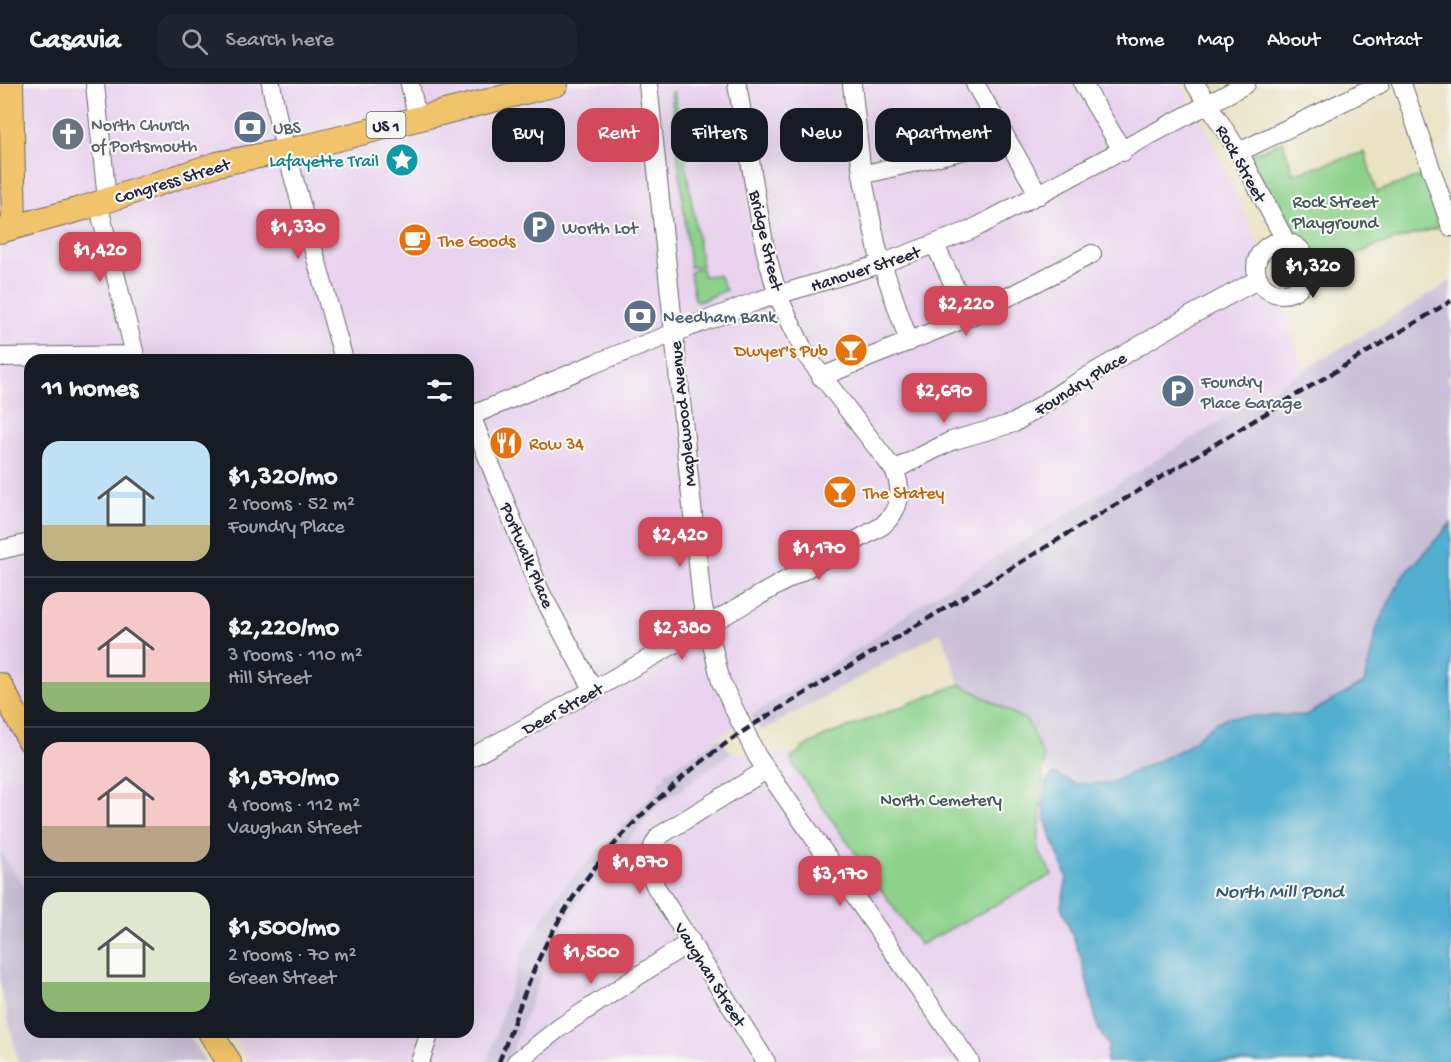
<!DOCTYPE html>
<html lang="en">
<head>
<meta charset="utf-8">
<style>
	body { margin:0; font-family:"Gochi Hand",sans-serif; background:#20242c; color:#f1f3f6; height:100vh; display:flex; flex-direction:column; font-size:22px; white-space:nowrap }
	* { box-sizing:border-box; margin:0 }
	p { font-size:20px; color:#9ea1a6 }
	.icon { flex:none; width:33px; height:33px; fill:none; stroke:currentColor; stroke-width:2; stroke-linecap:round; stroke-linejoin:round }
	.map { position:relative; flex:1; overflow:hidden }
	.sheet { position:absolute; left:24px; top:270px; width:450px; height:684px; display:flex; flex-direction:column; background:#171b24; border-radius:18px; box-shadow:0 6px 24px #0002 }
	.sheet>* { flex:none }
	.guide { position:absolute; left:492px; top:24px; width:570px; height:54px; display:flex; gap:12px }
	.price { position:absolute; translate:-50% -51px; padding:0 14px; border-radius:12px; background:#d1495b; color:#fff; font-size:20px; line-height:39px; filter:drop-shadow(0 2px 3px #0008) }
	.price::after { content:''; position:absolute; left:50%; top:36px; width:18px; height:14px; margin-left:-9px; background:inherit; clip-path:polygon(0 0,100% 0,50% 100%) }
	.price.current { background:#222; color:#fff }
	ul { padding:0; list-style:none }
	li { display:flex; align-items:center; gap:18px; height:150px; padding:0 18px }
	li+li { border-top:2px solid #363941 }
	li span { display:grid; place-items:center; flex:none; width:168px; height:120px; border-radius:18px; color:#555 }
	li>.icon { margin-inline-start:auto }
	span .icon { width:72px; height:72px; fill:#fffc; stroke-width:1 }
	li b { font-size:26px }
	h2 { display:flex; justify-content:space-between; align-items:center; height:72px; padding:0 18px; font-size:26px }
	.pill { padding:0 21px; border-radius:18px; background:#171b24; box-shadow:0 6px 24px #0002; font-size:21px; line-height:54px }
	.pill.current { background:#d1495b; color:#fff }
	header { display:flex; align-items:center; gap:36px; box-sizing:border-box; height:84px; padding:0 30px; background:#171b24; border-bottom:2px solid #363941 }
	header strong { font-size:28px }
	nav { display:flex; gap:33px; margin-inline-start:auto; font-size:21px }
	.search { width:420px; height:54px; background:#20242c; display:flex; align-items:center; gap:15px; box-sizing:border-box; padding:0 21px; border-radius:18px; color:#9ea1a6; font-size:22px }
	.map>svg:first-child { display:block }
	.built { fill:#e8d2ee }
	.industrial { fill:#c9bfd7 }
	.green { fill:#8dd28b; stroke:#587a63; stroke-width:1.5 }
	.water { fill:#52afd0; stroke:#3a6886; stroke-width:1.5 }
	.pier { fill:#e9e3c3 }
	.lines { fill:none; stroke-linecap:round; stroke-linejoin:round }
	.minor-casing { stroke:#68666b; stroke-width:20 }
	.major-casing { stroke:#68666b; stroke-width:26 }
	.minor { stroke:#fff; stroke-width:18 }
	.major { stroke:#f1c36a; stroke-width:24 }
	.rail { stroke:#22223b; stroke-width:4.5; stroke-dasharray:9 4.5; stroke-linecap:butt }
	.labels { text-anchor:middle; stroke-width:4.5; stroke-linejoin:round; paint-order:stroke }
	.shield { fill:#f6f6f2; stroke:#626272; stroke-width:1.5 }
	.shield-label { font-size:16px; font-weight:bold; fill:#22223b }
	.worship-label { font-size:18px; fill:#5b616d; stroke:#f6f6f2; text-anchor:start }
	.service-label { font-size:18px; fill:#4e5e75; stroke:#f6f6f2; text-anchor:start }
	.culture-label { font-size:18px; fill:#0d838f; stroke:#f6f6f2; text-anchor:end }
	.street-label { font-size:18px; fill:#22223b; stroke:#f6f6f2 }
	.park-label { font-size:18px; fill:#425753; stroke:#f6f6f2 }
	.food-label { font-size:18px; fill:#c56008; stroke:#f6f6f2; text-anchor:start }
	.water-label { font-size:20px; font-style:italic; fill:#355a77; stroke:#f6f6f2 }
</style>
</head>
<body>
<header>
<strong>Casavia</strong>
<div class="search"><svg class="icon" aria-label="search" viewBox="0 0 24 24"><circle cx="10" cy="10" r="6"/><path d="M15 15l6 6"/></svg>Search here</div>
<nav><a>Home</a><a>Map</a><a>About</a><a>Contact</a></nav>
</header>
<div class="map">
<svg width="1451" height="978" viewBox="0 0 1451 978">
	<rect width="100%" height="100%" fill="#f6f6f2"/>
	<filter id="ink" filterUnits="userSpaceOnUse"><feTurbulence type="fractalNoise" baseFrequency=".0167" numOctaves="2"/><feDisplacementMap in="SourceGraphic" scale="12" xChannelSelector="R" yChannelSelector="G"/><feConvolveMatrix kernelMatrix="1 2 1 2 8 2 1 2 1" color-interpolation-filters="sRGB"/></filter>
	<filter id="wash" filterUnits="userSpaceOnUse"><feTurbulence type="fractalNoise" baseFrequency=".008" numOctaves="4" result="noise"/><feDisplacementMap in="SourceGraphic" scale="24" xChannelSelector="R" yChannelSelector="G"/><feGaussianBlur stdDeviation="1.35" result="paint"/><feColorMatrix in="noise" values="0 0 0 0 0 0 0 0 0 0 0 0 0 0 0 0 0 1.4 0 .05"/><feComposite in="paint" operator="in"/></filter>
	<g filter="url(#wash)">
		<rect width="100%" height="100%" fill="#e9e3c3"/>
		<!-- built -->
		<path class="built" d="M 0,0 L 1181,0 L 1203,37 L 1280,210 L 1303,288 L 934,511 L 864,561 L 709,660 L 666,693 L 522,869 L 487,978 L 249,978 L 230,948 L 468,948 L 468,276 L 30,276 L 30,811 L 0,767 Z
			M 960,600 L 1044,675 L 1043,721 L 1047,742 L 1067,794 L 1061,822 L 1082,877 L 1098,944 L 1108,962 L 1106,978 L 508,978 L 554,858 L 591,798 L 658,722 L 731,669 L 796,669 L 823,653 Z"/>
		<!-- industrial -->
		<path class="industrial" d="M 1451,197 L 1451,289 L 1445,293 L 1451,302 L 1451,439 L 1401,495 L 1378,540 L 1364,599 L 1306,631 L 1228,633 L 1215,639 L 1185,664 L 1110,699 L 1076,700 L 1060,692 L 1050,692 L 1027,637 L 960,600 L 941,548 L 762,647 L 750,632 L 864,561 L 934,511 Z
			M 720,654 L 731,669 L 658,722 L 591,798 L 554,858 L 508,978 L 487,978 L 522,869 L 561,806 L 659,703 L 657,698 L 666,693 L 665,689 Z
			M 0,767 L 30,811 L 30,948 L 187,948 L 205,978 L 18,978 L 0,900 Z"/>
		<!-- green -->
		<path class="green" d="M 671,8 L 674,8 L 702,182 L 690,183 Z
			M 1283,57 L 1293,90 L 1365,68 L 1376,108 L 1424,91 L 1441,143 L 1378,161 L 1324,185 L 1283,139 L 1250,71 Z
			M 695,185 L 702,185 L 704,192 L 719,191 L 726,206 L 700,217 L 695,216 L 690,189 Z
			M 960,600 L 1027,637 L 1044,675 L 1038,765 L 1052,791 L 920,861 L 793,681 L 791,675 L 805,662 L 823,653 Z"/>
		<!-- water -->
		<path class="water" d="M 1451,439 L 1451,978 L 1106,978 L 1108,962 L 1098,944 L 1082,877 L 1061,822 L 1067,794 L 1047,742 L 1043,721 L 1047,696 L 1054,690 L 1076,700 L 1110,699 L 1185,664 L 1215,639 L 1228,633 L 1306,631 L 1364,599 L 1378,540 L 1401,495 Z"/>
		<!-- pier -->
		<path class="pier" d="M 5,920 L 18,978 L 0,978 L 0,921 Z"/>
	</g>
	<g filter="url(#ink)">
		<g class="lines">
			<!-- minor casing -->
			<g class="minor-casing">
				<path id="minor" d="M 95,0 L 107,116
					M 271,0 L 279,41 L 344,276
					M 410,0 L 417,33
					M 648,0 L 702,518 L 721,598 L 757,672 L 970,978
					M 852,0 L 862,91 L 878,168 L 909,258
					M 975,0 L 1039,111
					M 1083,0 L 1123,68
					M 1195,0 L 1239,68 L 1286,158
					M 1402,0 L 1451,143
					M 1239,68 L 1380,0
					M 862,91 L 1006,56
					M1256 184a26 26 0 1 1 52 0a26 26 0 1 1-52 0Z
					M 935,161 L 969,233
					M 0,273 L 135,271 L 98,119
					M 821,293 L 969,233 L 1092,170
					M 471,331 L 540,507 L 594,607
					M 468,333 L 596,279 L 757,217 L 881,180 L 971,146 L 1246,0
					M 894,386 L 951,357 L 1014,339 L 1071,302 L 1190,232 L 1259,195
					M 0,466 L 30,459
					M 468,675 C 608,600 744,519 882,442 C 900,426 904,407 894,386 L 806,271 L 778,212 L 765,165 L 737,0
					M 420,978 L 430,948
					M 516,978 L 559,944 L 691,857
					M 766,978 L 657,805 C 646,785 646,771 659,752 L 766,686"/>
			</g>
			<!-- major casing -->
			<g class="major-casing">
				<path id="major" d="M 11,0 L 14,143
					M 0,147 L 84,124 L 217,80 L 305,63 L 556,0
					M 0,601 L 30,657
					M 210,948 L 229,978"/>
			</g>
			<!-- minor -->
			<use href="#minor" class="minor"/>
			<!-- major -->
			<use href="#major" class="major"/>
			<!-- rail -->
			<path class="rail" d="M 499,978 C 516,934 530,888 553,847 C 597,765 679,688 756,639 L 1451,217"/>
		</g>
	</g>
	<!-- icons -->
	<defs>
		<g id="bank-disc" transform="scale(1.725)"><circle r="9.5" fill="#5c6f8a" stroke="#f6f6f2"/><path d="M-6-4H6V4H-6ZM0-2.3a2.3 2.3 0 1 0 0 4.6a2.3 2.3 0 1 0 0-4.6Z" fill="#fff"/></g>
		<g id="church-disc" transform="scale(1.725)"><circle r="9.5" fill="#6b7280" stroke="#f6f6f2"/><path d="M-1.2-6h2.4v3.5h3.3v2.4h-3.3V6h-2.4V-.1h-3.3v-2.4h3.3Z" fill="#fff"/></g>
		<g id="sight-disc" transform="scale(1.725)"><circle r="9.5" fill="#0f9aa8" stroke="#f6f6f2"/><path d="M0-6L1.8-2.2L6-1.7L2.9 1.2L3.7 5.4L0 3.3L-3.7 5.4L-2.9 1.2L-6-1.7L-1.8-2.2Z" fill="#fff"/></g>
		<g id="parking-disc" transform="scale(1.725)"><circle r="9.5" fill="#5c6f8a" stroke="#f6f6f2"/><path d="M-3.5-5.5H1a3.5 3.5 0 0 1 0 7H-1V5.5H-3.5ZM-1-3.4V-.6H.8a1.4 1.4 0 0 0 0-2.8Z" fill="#fff"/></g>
		<g id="cafe-disc" transform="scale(1.725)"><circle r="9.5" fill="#e8710a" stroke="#f6f6f2"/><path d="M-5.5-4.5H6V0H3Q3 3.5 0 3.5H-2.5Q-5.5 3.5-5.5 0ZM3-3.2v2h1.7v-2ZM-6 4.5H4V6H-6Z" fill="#fff"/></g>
		<g id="bar-disc" transform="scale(1.725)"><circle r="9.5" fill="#e8710a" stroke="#f6f6f2"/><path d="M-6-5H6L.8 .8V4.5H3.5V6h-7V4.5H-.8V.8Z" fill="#fff"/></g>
		<g id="restaurant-disc" transform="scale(1.725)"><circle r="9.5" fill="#e8710a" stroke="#f6f6f2"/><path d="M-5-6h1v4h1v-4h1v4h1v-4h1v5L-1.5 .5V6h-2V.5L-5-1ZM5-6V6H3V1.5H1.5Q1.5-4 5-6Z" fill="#fff"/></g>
	</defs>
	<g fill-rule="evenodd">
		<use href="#bank-disc" x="250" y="43"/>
		<use href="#church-disc" x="68" y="50"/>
		<use href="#sight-disc" x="402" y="76"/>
		<use href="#parking-disc" x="539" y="143"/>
		<use href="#cafe-disc" x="415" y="156"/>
		<use href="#bank-disc" x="640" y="232"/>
		<use href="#bar-disc" x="851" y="266"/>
		<use href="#parking-disc" x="1178" y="307"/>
		<use href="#restaurant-disc" x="506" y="359"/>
		<use href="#bar-disc" x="840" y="408"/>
	</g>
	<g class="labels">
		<!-- shield labels -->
		<rect class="shield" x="366.5" y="28" width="39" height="26" rx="4.5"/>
		<g class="shield-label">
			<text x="386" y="47">US 1</text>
		</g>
		<!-- worship labels -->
		<g class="worship-label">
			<text x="91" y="46">North Church<tspan x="91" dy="21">of Portsmouth</tspan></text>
		</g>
		<!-- service labels -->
		<g class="service-label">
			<text x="273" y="49">UBS</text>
			<text x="562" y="149">Worth Lot</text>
			<text x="663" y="238">Needham Bank</text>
			<text x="1201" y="303">Foundry<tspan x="1201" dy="21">Place Garage</tspan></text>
		</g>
		<!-- culture labels -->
		<g class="culture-label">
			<text x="379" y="82">Lafayette Trail</text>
		</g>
		<!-- street labels -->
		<g class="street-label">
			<text transform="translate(1242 79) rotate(61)" y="6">Rock Street</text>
			<text transform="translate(172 96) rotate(-17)" y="6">Congress Street</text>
			<text transform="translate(767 156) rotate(77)" y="6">Bridge Street</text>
			<text transform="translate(865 184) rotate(-18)" y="6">Hanover Street</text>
			<text transform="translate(1080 299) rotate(-32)" y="6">Foundry Place</text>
			<text transform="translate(682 330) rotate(-96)" y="6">Maplewood Avenue</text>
			<text transform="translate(528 471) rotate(67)" y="6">Portwalk Place</text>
			<text transform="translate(562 624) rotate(-29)" y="6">Deer Street</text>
			<text transform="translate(711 890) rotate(58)" y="6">Vaughan Street</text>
		</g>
		<!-- park labels -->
		<g class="park-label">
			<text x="1335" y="123">Rock Street<tspan x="1335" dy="21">Playground</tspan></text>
			<text x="941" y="721">North Cemetery</text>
		</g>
		<!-- food labels -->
		<g class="food-label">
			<text x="438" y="162">The Goods</text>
			<text x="828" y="272" text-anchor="end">Dwyer's Pub</text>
			<text x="529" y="365">Row 34</text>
			<text x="863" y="414">The Statey</text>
		</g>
		<!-- water labels -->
		<g class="water-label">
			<text x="1279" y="813">North Mill Pond</text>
		</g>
	</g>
</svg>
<b class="price" style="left:298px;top:176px">$1,330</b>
<b class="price" style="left:100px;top:199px">$1,420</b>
<b class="price current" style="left:1313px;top:215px">$1,320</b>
<b class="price" style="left:966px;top:253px">$2,220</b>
<b class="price" style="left:944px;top:340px">$2,690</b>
<b class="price" style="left:680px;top:484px">$2,420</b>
<b class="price" style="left:819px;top:497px">$1,170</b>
<b class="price" style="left:682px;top:577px">$2,380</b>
<b class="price" style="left:640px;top:811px">$1,870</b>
<b class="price" style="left:840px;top:823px">$3,170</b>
<b class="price" style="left:591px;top:901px">$1,500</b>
<div class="guide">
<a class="pill">Buy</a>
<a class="pill current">Rent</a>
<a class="pill">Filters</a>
<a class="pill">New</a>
<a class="pill">Apartment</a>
</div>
<section class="sheet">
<h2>11 homes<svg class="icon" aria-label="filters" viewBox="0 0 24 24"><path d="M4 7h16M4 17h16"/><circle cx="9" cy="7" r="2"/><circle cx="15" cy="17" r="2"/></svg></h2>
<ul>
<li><span style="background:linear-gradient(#bfe0f5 70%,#c2b280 0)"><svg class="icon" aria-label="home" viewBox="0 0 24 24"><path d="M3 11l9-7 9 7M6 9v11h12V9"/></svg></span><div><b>$1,320/mo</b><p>2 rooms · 52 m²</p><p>Foundry Place</p></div></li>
<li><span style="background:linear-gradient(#f6c9c9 75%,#8fb573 0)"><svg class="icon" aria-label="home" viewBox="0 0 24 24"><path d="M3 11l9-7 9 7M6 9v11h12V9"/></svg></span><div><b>$2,220/mo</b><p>3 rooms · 110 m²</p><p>Hill Street</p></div></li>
<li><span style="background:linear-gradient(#f6c9c9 70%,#b9a48a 0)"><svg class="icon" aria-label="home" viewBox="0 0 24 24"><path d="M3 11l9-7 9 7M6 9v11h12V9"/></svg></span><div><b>$1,870/mo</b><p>4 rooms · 112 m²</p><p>Vaughan Street</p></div></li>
<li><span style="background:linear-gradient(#dfe7d0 75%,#8fb573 0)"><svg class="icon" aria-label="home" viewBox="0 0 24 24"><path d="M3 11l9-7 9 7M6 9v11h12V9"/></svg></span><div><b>$1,500/mo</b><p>2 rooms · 70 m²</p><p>Green Street</p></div></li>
</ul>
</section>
</div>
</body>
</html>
